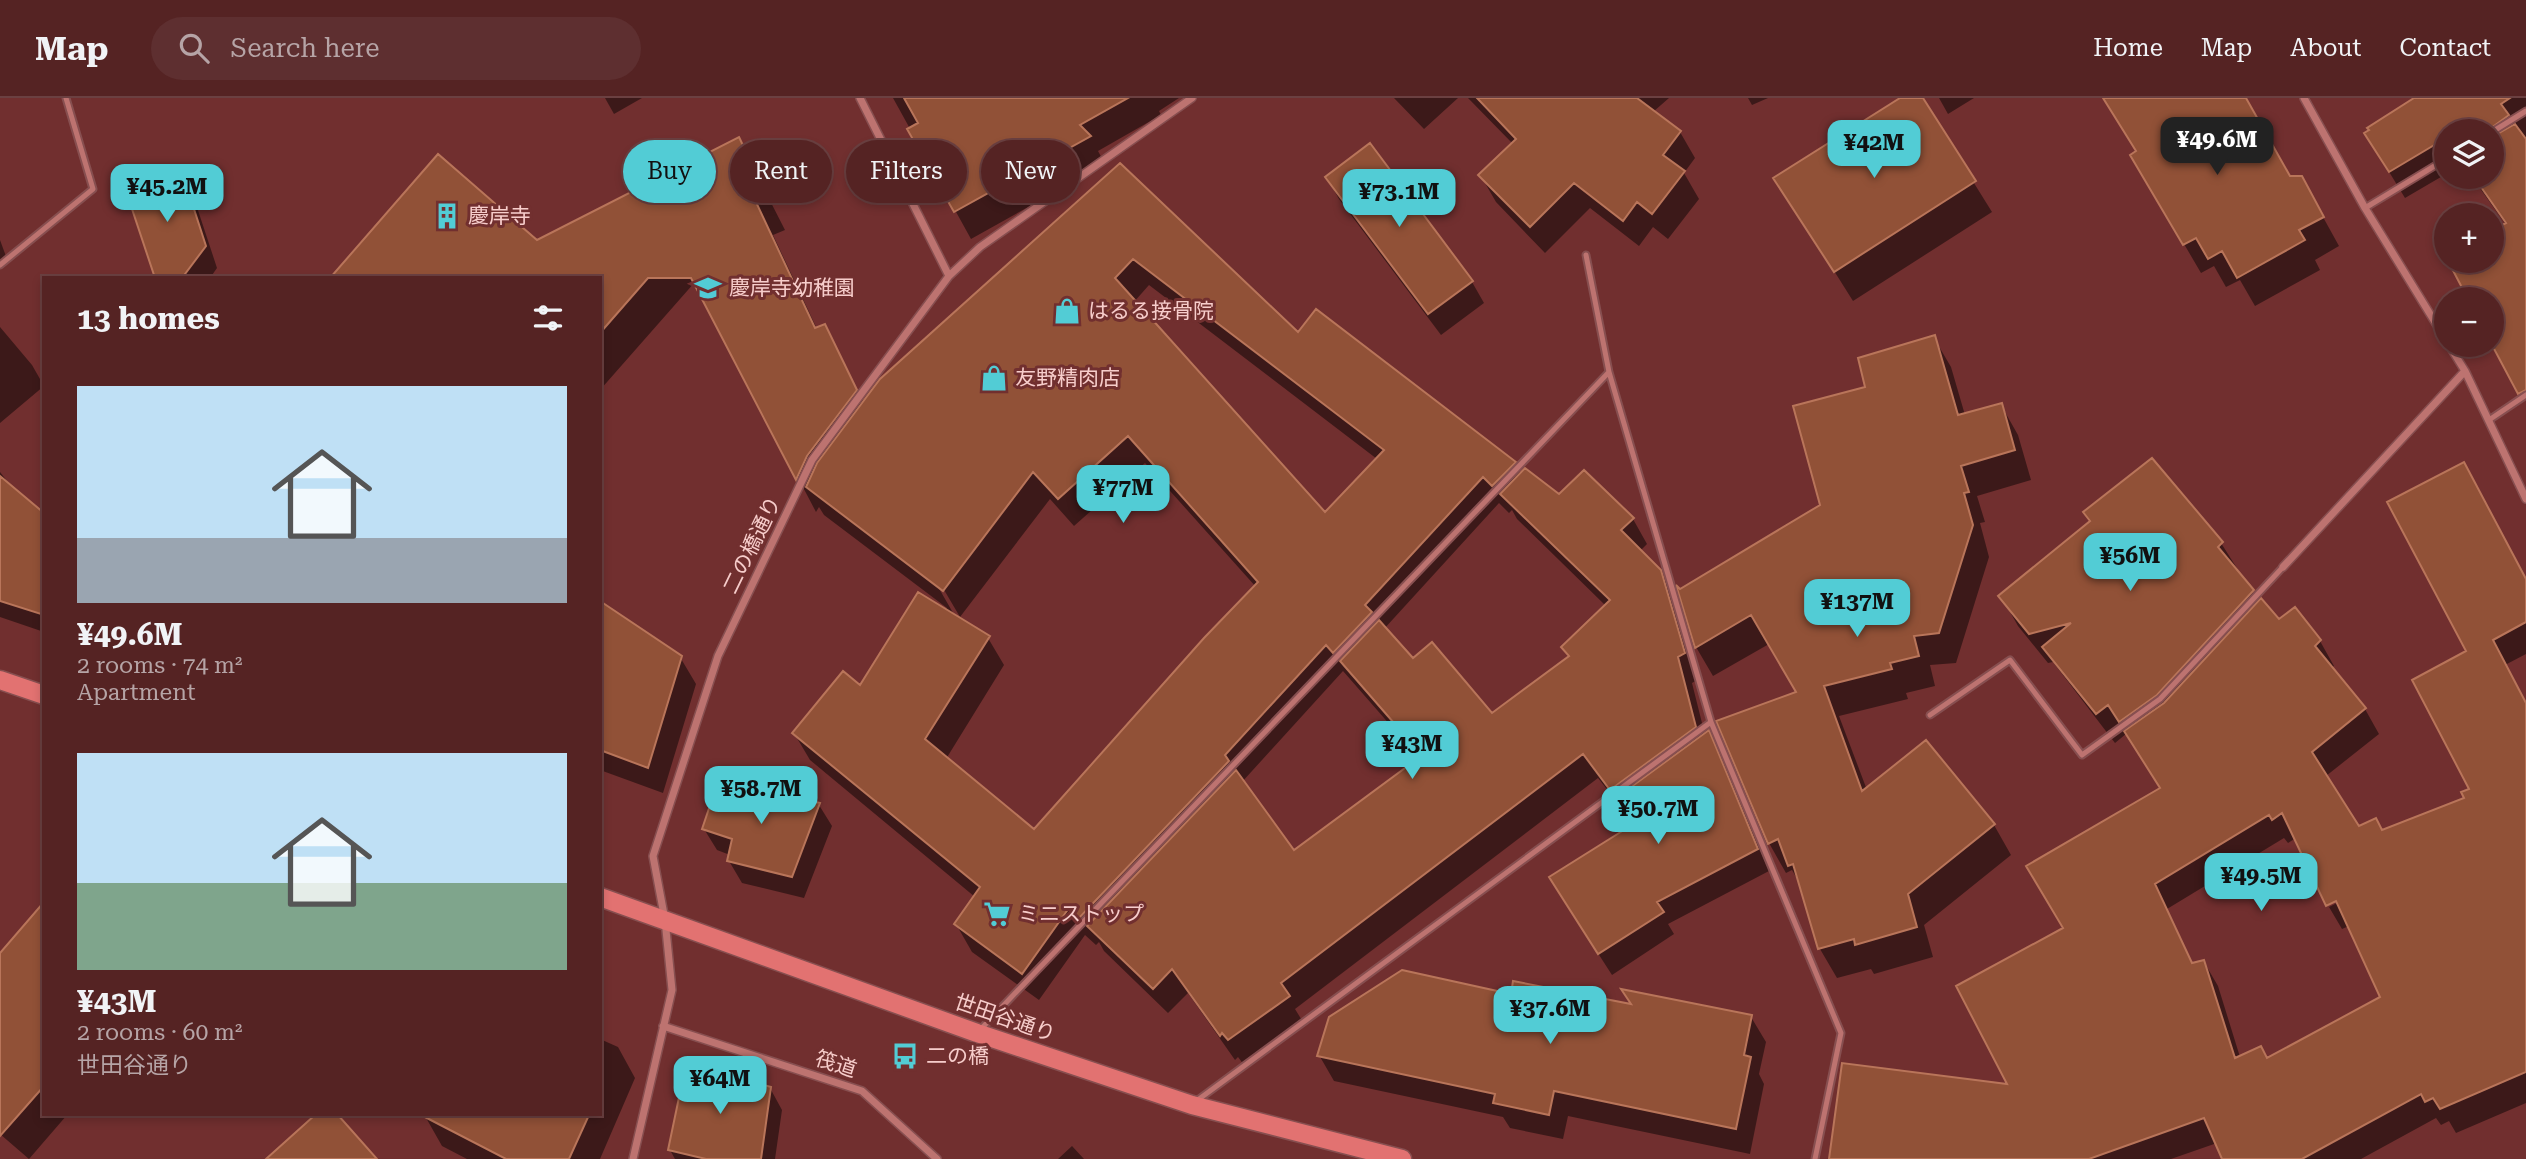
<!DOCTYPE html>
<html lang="en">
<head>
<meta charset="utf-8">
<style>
	body { margin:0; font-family:"Roboto Serif","Noto Sans JP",serif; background:#5e2f30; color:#f1f3f6; height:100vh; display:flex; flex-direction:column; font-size:26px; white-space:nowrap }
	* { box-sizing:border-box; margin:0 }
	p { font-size:23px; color:#b6a4a6 }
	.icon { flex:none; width:38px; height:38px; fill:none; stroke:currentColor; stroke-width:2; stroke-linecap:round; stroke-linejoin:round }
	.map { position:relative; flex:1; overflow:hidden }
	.side { position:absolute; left:42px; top:178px; width:560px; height:840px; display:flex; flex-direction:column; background:#552323; border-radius:0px; box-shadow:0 4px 10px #0003,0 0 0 2px #6b4041 }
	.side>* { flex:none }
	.hud { position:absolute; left:623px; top:42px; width:665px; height:63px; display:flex; gap:14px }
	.fabs { position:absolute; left:2434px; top:21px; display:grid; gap:14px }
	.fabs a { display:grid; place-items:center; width:70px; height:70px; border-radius:50%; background:#552323; box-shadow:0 4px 10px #0003,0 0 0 2px #6b4041; font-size:35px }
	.price { position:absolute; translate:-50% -60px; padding:0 16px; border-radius:14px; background:#52ccd5; color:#111; font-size:23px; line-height:46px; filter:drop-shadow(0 2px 4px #0008) }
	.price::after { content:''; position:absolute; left:50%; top:42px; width:21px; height:16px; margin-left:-10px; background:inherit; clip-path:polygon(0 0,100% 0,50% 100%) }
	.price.on { background:#222; color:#fff }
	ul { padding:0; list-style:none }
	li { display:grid; align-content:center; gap:14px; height:371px; padding:0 35px }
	li span { display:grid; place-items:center; height:217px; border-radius:0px; color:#555 }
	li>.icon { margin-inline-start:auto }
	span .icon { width:126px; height:126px; fill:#fffc; stroke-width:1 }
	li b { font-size:30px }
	h2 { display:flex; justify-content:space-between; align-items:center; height:84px; padding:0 35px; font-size:30px }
	.tag { padding:0 24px; border-radius:32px; background:#552323; box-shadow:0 4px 10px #0003,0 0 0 2px #6b4041; font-size:24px; line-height:63px }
	.tag.on { background:#52ccd5; color:#111 }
	header { display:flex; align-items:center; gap:42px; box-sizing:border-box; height:98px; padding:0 35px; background:#552323; border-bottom:2px solid #6b4041 }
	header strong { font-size:33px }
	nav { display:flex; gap:38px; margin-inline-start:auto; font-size:24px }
	.search { width:490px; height:63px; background:#5e2f30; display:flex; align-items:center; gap:18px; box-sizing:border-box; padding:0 24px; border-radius:38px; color:#b6a4a6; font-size:26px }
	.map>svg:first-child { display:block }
	.shadow { fill:#0007; fill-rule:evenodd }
	.building { fill:#915137; stroke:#b9755a; stroke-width:2; fill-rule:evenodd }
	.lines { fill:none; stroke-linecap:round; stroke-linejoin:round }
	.service-casing { stroke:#874f50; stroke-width:9 }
	.minor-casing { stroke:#874f50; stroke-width:10 }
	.primary-casing { stroke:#874f50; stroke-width:21 }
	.service { stroke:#bd7370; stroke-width:5 }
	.minor { stroke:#bd7370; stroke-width:7 }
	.primary { stroke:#e27271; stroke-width:18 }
	.labels { text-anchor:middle; stroke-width:6; stroke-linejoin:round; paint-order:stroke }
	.poi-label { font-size:21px; fill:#f7cdcb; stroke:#712f2f; text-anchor:start }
	.street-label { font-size:21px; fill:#f7cdcb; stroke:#712f2f }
</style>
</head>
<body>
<header>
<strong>Map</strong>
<div class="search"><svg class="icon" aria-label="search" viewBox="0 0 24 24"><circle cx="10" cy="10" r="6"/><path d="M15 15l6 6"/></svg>Search here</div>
<nav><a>Home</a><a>Map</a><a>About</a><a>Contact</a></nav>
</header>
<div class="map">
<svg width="2526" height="1061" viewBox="0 0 2526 1061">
	<rect width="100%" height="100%" fill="#712f2f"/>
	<!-- shadow -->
	<path class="shadow" d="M 605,0 L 642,0 L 614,16 Z
		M 893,0 L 1179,0 L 1159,13 L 1161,17 L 1098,53 L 1105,66 L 971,141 Z
		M 1394,0 L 1458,0 L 1424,31 Z
		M 1468,0 L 1669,0 L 1653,14 L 1680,34 L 1695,60 L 1684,75 L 1699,101 L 1668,141 L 1653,129 L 1639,148 L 1590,110 L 1545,155 L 1496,104 L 1481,78 L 1513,46 Z
		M 1748,0 L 1768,0 L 1752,7 Z
		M 1903,0 L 1921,0 L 1992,114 L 1853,203 L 1785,95 Z
		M 1939,0 L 1974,0 L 1948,16 Z
		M 2104,0 L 2246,0 L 2289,80 L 2318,110 L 2339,148 L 2315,162 L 2320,172 L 2255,208 L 2240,182 L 2226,189 L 2214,168 L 2201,175 L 2132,57 L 2138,54 Z
		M 2418,0 L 2526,0 L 2526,296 L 2522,298 L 2492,243 L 2492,201 L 2470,201 L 2450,163 L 2492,163 L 2492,134 L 2506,127 L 2472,79 L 2492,79 L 2492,33 L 2446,33 L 2446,76 L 2405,100 L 2366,36 Z
		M 739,42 L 785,132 L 773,137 L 817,231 L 825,228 L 864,305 L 1120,67 L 1299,237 L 1515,365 L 1521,376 L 1559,399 L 1633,421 L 1647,446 L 1640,453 L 1660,473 L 1675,499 L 1699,581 L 1692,585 L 1705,637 L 1708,635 L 1720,656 L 1769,773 L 1668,826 L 1674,836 L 1612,877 L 1563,801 L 1635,727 L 1598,680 L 1295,911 L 1303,924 L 1244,967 L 1238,959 L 1235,962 L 1188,895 L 1168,915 L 1104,853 L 1099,844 L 1096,847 L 1085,837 L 1039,902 L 972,854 L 956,826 L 975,799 L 810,662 L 794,635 L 860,590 L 947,510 L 824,417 L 819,409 L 816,414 L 695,184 L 600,292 L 600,180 L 332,180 L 439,58 L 537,144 ZM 1149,187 L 1377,361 L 1325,417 L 1134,204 ZM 1145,365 L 1256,489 L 1034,734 L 946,661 L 1004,567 L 988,540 L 956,520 L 937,487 L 940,485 L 960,519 L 1050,401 L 1074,428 ZM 1499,405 L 1509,415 L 1512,412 L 1517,421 L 1606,508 L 1563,549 L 1569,560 L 1492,618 L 1413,562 L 1384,531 ZM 1343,573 L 1398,636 L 1390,642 L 1407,671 L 1293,755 L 1242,684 Z
		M 180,73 L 192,94 L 217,170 L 210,180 L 157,180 L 127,91 Z
		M 1327,80 L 1472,184 L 1484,205 L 1441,237 L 1339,101 Z
		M 0,142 L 7,161 L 0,163 Z
		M 0,229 L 32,267 L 44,288 L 0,325 Z
		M 1934,240 L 1951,269 L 1965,317 L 2001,307 L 2018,337 L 2031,382 L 1977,398 L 1985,424 L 1980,425 L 1989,459 L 1956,565 L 1930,567 L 1935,588 L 1906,595 L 1908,601 L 1839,618 L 1867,692 L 1994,727 L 2011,757 L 1924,827 L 1933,859 L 1874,876 L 1871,871 L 1837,880 L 1820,851 L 1802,789 L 1792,772 L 1786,775 L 1769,745 L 1799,595 L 1769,546 L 1713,578 L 1696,549 L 1822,408 L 1867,290 Z
		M 0,374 L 14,392 L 44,417 L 44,534 L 0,519 Z
		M 2085,415 L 2221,445 L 2259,505 L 2278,524 L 2320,543 L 2334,568 L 2331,570 L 2365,611 L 2379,636 L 2326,678 L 2359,730 L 2382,734 L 2466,701 L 2471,692 L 2468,554 L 2526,482 L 2526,556 L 2505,567 L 2526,606 L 2526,1005 L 2456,1035 L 2449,1023 L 2441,1027 L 2436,1020 L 2361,1061 L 2224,1061 L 2217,1045 L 2171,1061 L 1831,1061 L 2010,989 L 2162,691 L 2126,636 L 2115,645 L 2053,564 L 2048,565 L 2018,528 L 2001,498 L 2090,424 ZM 2284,740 L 2288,745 L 2296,740 L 2345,801 L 2329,809 L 2342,831 L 2349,828 L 2382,900 L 2268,962 L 2240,959 L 2218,888 L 2204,864 L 2193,867 L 2167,811 Z
		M 600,508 L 680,559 L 696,586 L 663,695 L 600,672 Z
		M 819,707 L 832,728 L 804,800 L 742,785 L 729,763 L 730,757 L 717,752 L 704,731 Z
		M 44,807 L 44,1017 L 67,1017 L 29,1061 L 0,1036 L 0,858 Z
		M 1512,898 L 1751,919 L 1766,944 L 1759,976 L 1764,986 L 1750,1056 L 1568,1018 L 1563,1041 L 1510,1030 L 1503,1019 L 1334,983 L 1319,957 Z
		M 600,941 L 618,949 L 635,980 L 600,1061 L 467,1061 L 442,1048 L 425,1018 L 600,1017 Z
		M 770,990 L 782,1012 L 775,1061 L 675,1061 L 670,1052 Z
		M 1072,1048 L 1084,1061 L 1058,1061 Z"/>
	<!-- building -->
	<path class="building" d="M 904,0 L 1128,0 L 1080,27 L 1091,38 L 954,114 L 907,31 L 918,25 Z
		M 1477,0 L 1637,0 L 1681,33 L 1663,57 L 1685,73 L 1652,116 L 1637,104 L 1623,123 L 1574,85 L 1530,129 L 1478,77 L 1516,41 Z
		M 1900,0 L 1923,0 L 1976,83 L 1834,174 L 1773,80 Z
		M 2103,0 L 2246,0 L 2290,78 L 2302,78 L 2324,119 L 2299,132 L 2305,142 L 2237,180 L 2222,153 L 2208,161 L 2196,140 L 2183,147 L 2130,57 L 2136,53 Z
		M 2414,0 L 2510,0 L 2501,6 L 2509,17 L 2487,33 L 2446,33 L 2446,40 L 2389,74 L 2364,35 L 2369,32 L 2367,30 Z
		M 2515,26 L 2526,41 L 2526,292 L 2518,296 L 2492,247 L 2492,201 L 2468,201 L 2448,163 L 2492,163 L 2492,132 L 2506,125 L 2474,79 L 2492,79 L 2492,39 Z
		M 739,39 L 766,96 L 755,102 L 815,230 L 825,226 L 857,292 L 807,358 L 796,382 L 691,180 L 648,180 L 600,235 L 600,180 L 330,180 L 438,56 L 537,142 Z
		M 1370,45 L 1473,183 L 1428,216 L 1325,79 Z
		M 1120,65 L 1298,234 L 1316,211 L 1516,364 L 1492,388 L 1483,379 L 1365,507 L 1372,514 L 1333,555 L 1326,547 L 1225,657 L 1229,663 L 1079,820 L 1069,810 L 1022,876 L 954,826 L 980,789 L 792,635 L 843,573 L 860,587 L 918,494 L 990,538 L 925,641 L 1034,731 L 1204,540 L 1258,484 L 1128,338 L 1058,401 L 1033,374 L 943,493 L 806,389 L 817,365 L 880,281 ZM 1133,161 L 1384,352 L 1325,414 L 1115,180 Z
		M 181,71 L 206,148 L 182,180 L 155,180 L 125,90 Z
		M 1935,237 L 1958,317 L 2002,305 L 2015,352 L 1961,368 L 1969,394 L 1964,395 L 1973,427 L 1939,535 L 1914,538 L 1919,558 L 1890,565 L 1892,571 L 1824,588 L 1862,693 L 1926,642 L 1995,726 L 1908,796 L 1917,829 L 1855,847 L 1854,841 L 1818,851 L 1793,766 L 1788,768 L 1778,741 L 1768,746 L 1716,623 L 1796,594 L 1751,517 L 1695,550 L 1676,487 L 1680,491 L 1820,407 L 1793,308 L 1865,289 L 1858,260 Z
		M 2152,360 L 2223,444 L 2218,449 L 2254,492 L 2157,597 L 2119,624 L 2108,607 L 2096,616 L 2042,549 L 2071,525 L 2029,536 L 1998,498 L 2090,423 L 2083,414 Z
		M 2464,364 L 2526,481 L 2526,524 L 2493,542 L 2526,605 L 2526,974 L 2440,1011 L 2433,1000 L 2425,1004 L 2421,996 L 2302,1061 L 2222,1061 L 2204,1020 L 2089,1061 L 1829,1061 L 1842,965 L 2007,986 L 1956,888 L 2063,830 L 2026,768 L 2160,690 L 2124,633 L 2164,605 L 2261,500 L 2279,521 L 2295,509 L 2321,542 L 2315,548 L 2366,610 L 2312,654 L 2359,728 L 2376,720 L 2382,732 L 2464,700 L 2461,694 L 2469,691 L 2412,582 L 2466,553 L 2387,404 ZM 2282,715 L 2326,808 L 2336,803 L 2380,899 L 2267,960 L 2261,948 L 2235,960 L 2204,862 L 2192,865 L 2155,786 L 2269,717 L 2272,722 Z
		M 1525,370 L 1559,396 L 1584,372 L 1634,420 L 1621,432 L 1661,472 L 1685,555 L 1678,559 L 1696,629 L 1610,692 L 1583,656 L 1281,885 L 1290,898 L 1228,942 L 1222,935 L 1220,938 L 1172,871 L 1153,891 L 1087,828 L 1236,672 L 1294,752 L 1409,667 L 1388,642 L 1400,632 L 1340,563 L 1379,522 L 1413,560 L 1432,544 L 1492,615 L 1569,558 L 1561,549 L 1610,502 L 1500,396 Z
		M 0,378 L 44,415 L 44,517 L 0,503 Z
		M 600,503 L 682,558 L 648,670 L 600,652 Z
		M 1709,632 L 1758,751 L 1657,804 L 1664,814 L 1598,856 L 1549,779 L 1635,725 L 1616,700 Z
		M 719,681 L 820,705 L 792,779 L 727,763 L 732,741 L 702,731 Z
		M 44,804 L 44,988 L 0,1038 L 0,855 Z
		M 1402,872 L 1511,896 L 1513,883 L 1631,906 L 1621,891 L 1752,917 L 1744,957 L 1751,959 L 1736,1031 L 1554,993 L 1549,1017 L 1493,1005 L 1495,996 L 1317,958 L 1329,919 Z
		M 686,966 L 771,989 L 761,1061 L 706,1061 L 668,1052 Z
		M 315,1017 L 338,1017 L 377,1061 L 266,1061 Z
		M 421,1017 L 589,1017 L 569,1061 L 506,1061 Z"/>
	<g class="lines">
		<!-- service casing -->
		<g class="service-casing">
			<path id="service" d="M 2492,34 L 2526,13
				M 2365,110 L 2446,61
				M 1586,157 L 1609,274
				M 0,167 L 93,91 L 66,0
				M 2489,322 L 2526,297
				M 1930,617 L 2010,562 L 2082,657 L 2160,601 L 2283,469
				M 979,933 L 1609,274 L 1711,624 L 1841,935 L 1815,1061
				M 1195,1004 L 1711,624"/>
		</g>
		<!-- minor casing -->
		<g class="minor-casing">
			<path id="minor" d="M 860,0 L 949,178
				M 2304,0 L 2365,110 L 2446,242
				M 2449,247 L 2465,273 L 2526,401
				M 2283,469 L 2465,273
				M 663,928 L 862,993 L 937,1061
				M 633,1061 L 672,892 L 665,822 L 653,758 L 718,558 L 812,362 L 949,178 L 980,149 L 1192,0"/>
		</g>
		<!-- primary casing -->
		<g class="primary-casing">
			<path id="primary" d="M 0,582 L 44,597
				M 600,799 L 977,935 L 1192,1007 L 1402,1061"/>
		</g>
		<!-- service -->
		<use href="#service" class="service"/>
		<!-- minor -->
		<use href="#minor" class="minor"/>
		<!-- primary -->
		<use href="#primary" class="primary"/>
	</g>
	<!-- icons -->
	<defs>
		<g id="building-bare" transform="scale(2.1)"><path d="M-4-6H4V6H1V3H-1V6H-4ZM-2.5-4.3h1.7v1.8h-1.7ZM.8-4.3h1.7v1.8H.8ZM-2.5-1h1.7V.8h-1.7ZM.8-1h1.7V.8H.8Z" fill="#52ccd5" stroke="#712f2f" stroke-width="2.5" paint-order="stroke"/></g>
		<g id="school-bare" transform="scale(2.1)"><path d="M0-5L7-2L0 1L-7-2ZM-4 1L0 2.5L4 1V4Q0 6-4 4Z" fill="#52ccd5" stroke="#712f2f" stroke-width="2.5" paint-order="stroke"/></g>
		<g id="shop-bare" transform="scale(2.1)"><path d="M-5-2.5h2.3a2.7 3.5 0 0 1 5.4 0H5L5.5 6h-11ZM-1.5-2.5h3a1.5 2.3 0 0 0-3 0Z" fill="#52ccd5" stroke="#712f2f" stroke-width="2.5" paint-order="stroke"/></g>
		<g id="supermarket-bare" transform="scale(2.1)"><path d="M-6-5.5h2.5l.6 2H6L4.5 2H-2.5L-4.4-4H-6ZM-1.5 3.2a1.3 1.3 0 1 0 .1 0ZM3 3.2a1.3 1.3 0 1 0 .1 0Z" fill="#52ccd5" stroke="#712f2f" stroke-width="2.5" paint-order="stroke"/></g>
		<g id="bus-bare" transform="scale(2.1)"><path d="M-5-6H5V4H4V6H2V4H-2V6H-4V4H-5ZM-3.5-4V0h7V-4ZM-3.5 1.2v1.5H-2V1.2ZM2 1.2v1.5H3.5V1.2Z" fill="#52ccd5" stroke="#712f2f" stroke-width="2.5" paint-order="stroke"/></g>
	</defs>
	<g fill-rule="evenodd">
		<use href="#building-bare" x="447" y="118"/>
		<use href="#school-bare" x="708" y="190"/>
		<use href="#shop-bare" x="1067" y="213"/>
		<use href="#shop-bare" x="994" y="280"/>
		<use href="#supermarket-bare" x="997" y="816"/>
		<use href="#bus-bare" x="905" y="958"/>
	</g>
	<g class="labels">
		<!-- poi labels -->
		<g class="poi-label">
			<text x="468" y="125">慶岸寺</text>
			<text x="729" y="197">慶岸寺幼稚園</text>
			<text x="1088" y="220">はるる接骨院</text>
			<text x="1015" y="287">友野精肉店</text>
			<text x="1018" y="823">ミニストップ</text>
			<text x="926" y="965">二の橋</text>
		</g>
		<!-- street labels -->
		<g class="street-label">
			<text transform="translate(752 447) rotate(-64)" y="7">二の橋通り</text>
			<text transform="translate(1005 920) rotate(19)" y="7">世田谷通り</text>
			<text transform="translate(836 966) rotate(18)" y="7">筏道</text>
		</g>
	</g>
</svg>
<div class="fabs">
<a><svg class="icon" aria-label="layers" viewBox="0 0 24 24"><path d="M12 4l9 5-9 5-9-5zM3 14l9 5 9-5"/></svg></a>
<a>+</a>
<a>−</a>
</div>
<b class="price on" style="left:2217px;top:79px">¥49.6M</b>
<b class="price" style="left:1874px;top:82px">¥42M</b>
<b class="price" style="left:167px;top:126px">¥45.2M</b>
<b class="price" style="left:1399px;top:131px">¥73.1M</b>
<b class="price" style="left:1123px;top:427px">¥77M</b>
<b class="price" style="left:2130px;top:495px">¥56M</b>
<b class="price" style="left:1857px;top:541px">¥137M</b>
<b class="price" style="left:1412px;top:683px">¥43M</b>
<b class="price" style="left:761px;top:728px">¥58.7M</b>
<b class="price" style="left:1658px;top:748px">¥50.7M</b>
<b class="price" style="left:2261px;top:815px">¥49.5M</b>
<b class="price" style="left:1550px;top:948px">¥37.6M</b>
<b class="price" style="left:720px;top:1018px">¥64M</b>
<div class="hud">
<a class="tag on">Buy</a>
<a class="tag">Rent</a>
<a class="tag">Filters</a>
<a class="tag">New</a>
</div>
<section class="side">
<h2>13 homes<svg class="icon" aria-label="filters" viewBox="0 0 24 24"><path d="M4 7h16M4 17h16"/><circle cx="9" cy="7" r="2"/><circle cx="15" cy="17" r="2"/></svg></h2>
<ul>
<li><span style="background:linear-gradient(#bfe0f5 70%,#9aa5b1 0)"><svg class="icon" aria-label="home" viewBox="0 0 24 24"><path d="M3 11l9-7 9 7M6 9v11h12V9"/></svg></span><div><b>¥49.6M</b><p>2 rooms · 74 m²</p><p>Apartment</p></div></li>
<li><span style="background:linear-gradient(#bfe0f5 60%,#7fa58c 0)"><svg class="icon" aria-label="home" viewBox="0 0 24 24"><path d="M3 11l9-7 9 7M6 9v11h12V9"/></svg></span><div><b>¥43M</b><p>2 rooms · 60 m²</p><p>世田谷通り</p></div></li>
</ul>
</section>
</div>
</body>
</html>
